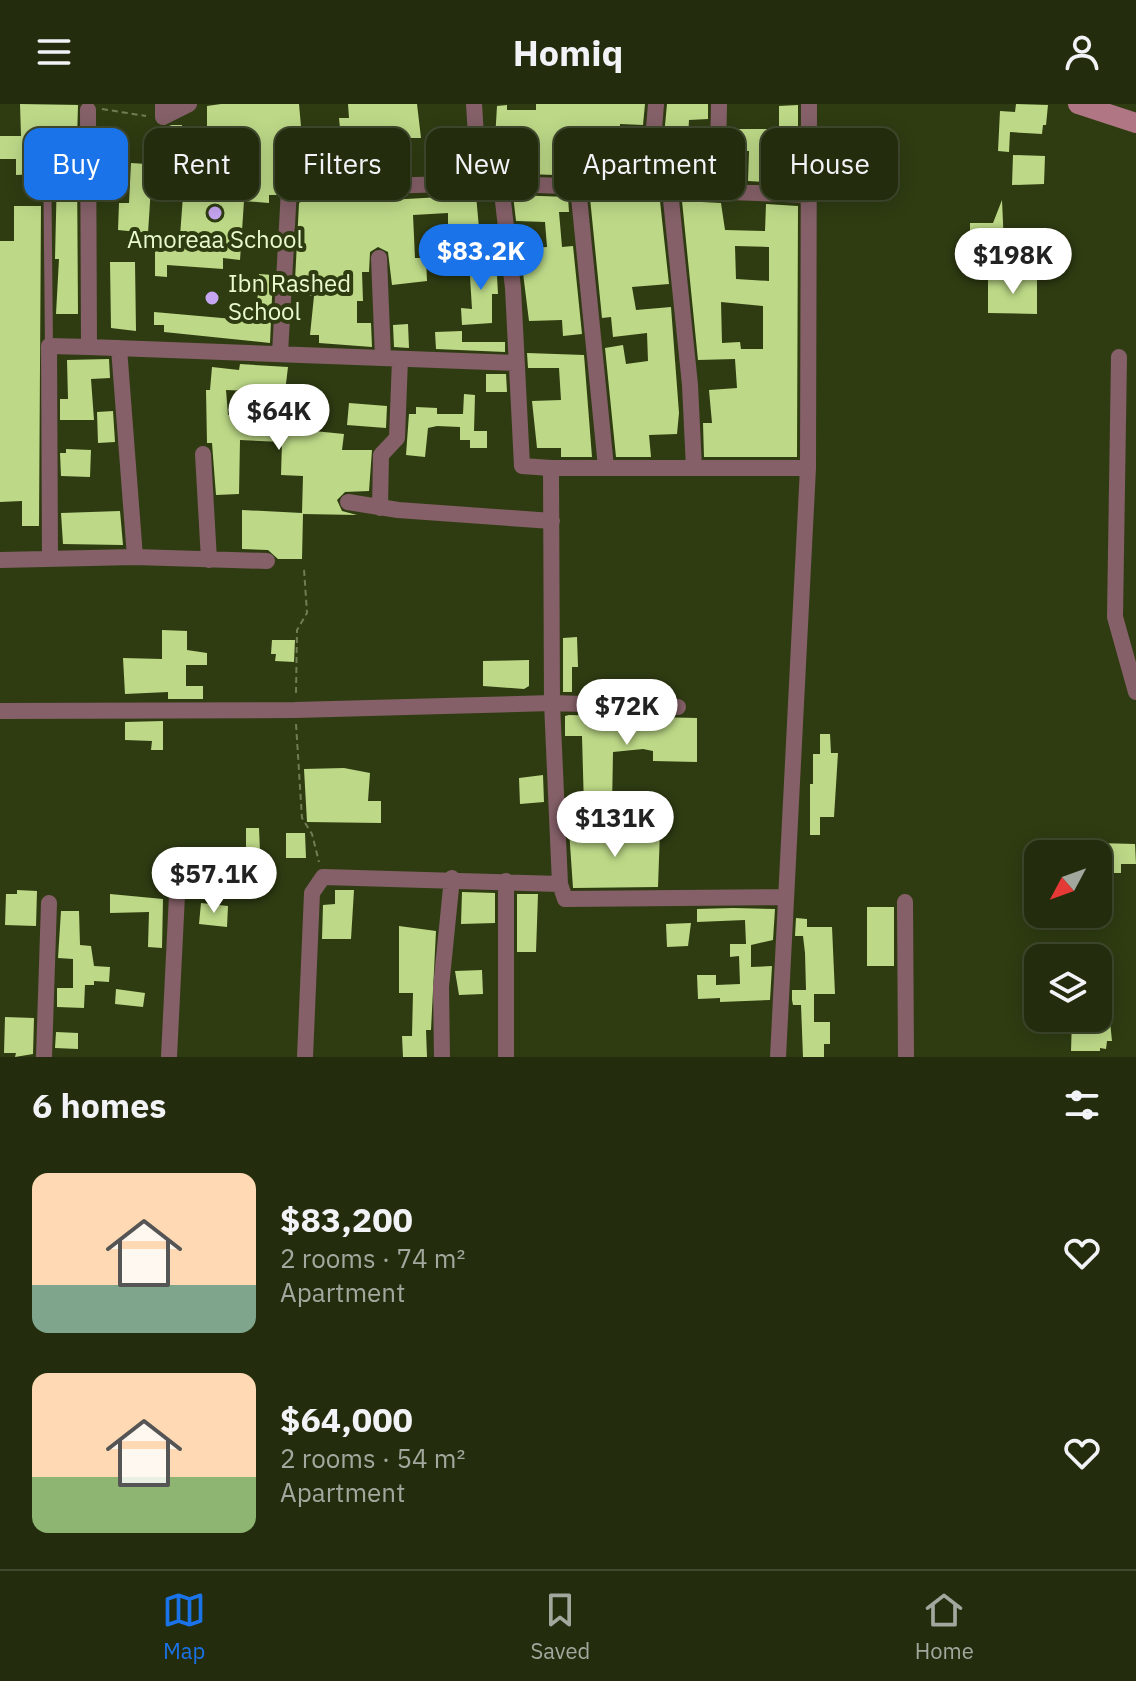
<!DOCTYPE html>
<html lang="en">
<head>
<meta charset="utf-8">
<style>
	body { margin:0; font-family:"IBM Plex Sans",sans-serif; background:#2f391c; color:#f1f3f6; height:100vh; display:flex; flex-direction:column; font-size:30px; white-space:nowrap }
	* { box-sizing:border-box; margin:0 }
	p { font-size:26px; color:#a3a89e }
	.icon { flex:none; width:44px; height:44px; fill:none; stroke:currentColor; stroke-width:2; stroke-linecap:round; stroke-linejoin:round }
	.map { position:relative; height:953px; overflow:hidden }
	.side { display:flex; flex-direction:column; background:#232d0e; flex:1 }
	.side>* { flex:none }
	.top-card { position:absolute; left:24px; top:24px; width:1088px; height:72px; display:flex; gap:16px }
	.needle { width:52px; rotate:229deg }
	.buttons { position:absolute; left:1024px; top:736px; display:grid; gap:16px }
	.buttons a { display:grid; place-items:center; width:88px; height:88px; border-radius:16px; background:#232d0e; box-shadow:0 4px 20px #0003,0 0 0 2px #40492e; font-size:40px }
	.price { position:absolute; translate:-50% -68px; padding:0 18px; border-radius:28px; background:#fff; color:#222; font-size:26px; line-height:52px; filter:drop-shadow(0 2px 4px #0008) }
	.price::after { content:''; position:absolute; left:50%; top:48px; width:24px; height:18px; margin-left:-12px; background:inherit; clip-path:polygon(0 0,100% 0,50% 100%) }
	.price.current { background:#1a73e8; color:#fff }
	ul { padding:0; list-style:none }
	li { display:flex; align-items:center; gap:24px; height:200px; padding:0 32px }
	li span { display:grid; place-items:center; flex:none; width:224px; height:160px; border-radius:16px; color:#555 }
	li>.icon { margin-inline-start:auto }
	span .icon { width:96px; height:96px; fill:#fffc; stroke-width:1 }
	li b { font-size:34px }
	h2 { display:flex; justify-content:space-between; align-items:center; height:96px; padding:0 32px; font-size:34px }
	.pill { padding:0 28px; border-radius:16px; background:#232d0e; box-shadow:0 4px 20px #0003,0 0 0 2px #40492e; font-size:28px; line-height:72px }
	.pill.current { background:#1a73e8; color:#fff }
	header { display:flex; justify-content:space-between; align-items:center; height:104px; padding:0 32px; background:#232d0e; font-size:36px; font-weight:800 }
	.dock { display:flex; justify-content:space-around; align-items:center; height:112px; border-top:2px solid #40492e; background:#232d0e; font-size:22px; color:#a3a89e }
	.dock a { display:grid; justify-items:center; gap:4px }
	.dock .current { color:#1a73e8 }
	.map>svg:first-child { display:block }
	.building { fill:#bdd987; fill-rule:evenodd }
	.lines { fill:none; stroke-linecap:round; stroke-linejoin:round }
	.path { stroke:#707d54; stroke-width:2; stroke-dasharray:6 4; stroke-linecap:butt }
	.lane { stroke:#856068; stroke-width:8 }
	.street { stroke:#856068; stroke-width:16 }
	.secondary { stroke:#b07684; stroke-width:20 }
	.poi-dot { fill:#c6a6f0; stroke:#2f3c12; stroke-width:3 }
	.labels { text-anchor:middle; stroke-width:8; stroke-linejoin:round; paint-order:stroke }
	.poi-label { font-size:24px; fill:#eaf9d0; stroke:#2f3c12 }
</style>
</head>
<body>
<header><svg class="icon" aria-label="menu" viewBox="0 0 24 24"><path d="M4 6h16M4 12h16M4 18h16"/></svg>Homiq<svg class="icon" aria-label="person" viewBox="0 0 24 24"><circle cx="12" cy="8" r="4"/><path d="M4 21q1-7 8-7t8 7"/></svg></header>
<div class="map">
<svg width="1136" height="953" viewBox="0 0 1136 953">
	<rect width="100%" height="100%" fill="#2f3c12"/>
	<!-- building -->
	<path class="building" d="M 20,0 L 78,1 L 77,36 L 75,30 L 44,30 L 40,44 L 40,70 L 16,71 L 16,55 L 0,55 L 0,32 L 21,32 Z
		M 221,0 L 299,0 L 303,45 L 342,44 L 339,14 L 349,14 L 348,0 L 417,0 L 421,34 L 395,34 L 395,45 L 367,46 L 367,68 L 346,68 L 346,72 L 282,73 L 278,91 L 269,91 L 269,99 L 244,97 L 240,156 L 223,154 L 223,165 L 167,161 L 167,173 L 155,172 L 155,145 L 179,146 L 184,78 L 238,78 L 238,55 L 244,55 L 244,26 L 207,26 L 207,2 Z
		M 536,0 L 645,0 L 643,21 L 620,20 L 619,73 L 493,69 L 497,2 L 507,1 L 507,6 L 536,6 Z
		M 667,0 L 708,0 L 708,15 L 689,16 L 688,33 L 664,32 Z
		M 1016,0 L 1048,1 L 1046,21 L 1043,21 L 1042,30 L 1010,28 L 1009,48 L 998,47 L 1000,7 L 1015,8 Z
		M 798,1 L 798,22 L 789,22 L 789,52 L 798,52 L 798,80 L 748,77 L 749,47 L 729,47 L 730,25 L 779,25 L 779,2 Z
		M 172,21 L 182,21 L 180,85 L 151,83 L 148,129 L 118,126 L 119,99 L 129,99 L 131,59 L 162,61 L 163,24 Z
		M 465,30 L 467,65 L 455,66 L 451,31 Z
		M 1013,51 L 1045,52 L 1044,80 L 1012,81 Z
		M 54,58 L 77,58 L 78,210 L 56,210 L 59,155 L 55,155 L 57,70 L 54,70 Z
		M 476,91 L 480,135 L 468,136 L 468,124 L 448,124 L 448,109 L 413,111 L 415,154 L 426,154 L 427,177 L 392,181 L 388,148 L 378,143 L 370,148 L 369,168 L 362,168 L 363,197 L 357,197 L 357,219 L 371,219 L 372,243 L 319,239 L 319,231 L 310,231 L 314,192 L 310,192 L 311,177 L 295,177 L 299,99 L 304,96 L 370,93 L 371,97 Z
		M 513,91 L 568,93 L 569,108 L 559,108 L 562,143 L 573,142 L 582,230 L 563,232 L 562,216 L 529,217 L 520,145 L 547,143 L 545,118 L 516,117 Z
		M 590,94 L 660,97 L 669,180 L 632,183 L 636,206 L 671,203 L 679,309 L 677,330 L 649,331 L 651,353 L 616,353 L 605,244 L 623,241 L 626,260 L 648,257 L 647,229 L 613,233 L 611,213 L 602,214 Z
		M 1002,96 L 1004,141 L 1000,141 L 999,148 L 986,148 L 964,164 L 965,147 L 970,147 L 970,119 L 993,119 Z
		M 682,97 L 721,99 L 725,126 L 765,127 L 766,100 L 798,102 L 797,353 L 704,353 L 703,319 L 712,319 L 709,286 L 737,284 L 735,255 L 698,256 ZM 735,142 L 769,143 L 769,177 L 736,175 ZM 721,198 L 763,202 L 763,245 L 741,245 L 740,238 L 722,239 Z
		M 14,102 L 41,102 L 39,422 L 22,422 L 22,397 L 0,398 L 0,137 L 14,137 Z
		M 496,154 L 498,190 L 492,190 L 492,219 L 462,221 L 461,204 L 472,205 L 469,156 Z
		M 110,158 L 135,158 L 136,227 L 111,224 Z
		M 259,170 L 273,171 L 270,239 L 164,228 L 164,221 L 154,221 L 154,208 L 256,217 Z
		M 988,174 L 1037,174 L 1037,210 L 988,209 Z
		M 408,220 L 409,244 L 394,243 L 393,221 Z
		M 462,227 L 462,238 L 505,238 L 505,248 L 436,245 L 435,228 Z
		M 527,249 L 584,251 L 592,353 L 561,353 L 561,344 L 537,344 L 532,297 L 561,296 L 559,264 L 528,264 Z
		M 109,255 L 110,274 L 91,275 L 94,316 L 60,316 L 60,295 L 68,295 L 67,256 Z
		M 240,260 L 288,263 L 285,288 L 304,290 L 304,295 L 314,296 L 314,327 L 344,330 L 342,346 L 372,346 L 369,387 L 345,388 L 337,396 L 342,407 L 357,411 L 303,410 L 302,455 L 278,455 L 268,446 L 242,445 L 242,406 L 302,409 L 303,372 L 281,371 L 282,338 L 240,336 L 239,390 L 216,391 L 212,339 L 207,339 L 206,286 L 210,286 L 212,263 L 239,266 ZM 226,286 L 252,287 L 250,310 L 228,311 Z
		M 486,270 L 506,270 L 507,288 L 486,288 Z
		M 464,290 L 475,291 L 474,327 L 487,327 L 487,344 L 470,344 L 470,336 L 460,336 L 460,323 L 437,322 L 428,324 L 425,353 L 406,351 L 409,310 L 416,310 L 416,303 L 437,304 L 437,310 L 463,310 Z
		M 349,299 L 387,302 L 386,324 L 347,321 Z
		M 113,307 L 115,338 L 98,339 L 97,308 Z
		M 66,345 L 91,346 L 90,373 L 61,372 L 60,349 L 66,349 Z
		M 120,407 L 123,441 L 63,440 L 61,409 Z
		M 162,526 L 187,527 L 187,546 L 207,549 L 207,561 L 186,561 L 186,582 L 203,582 L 203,595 L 168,595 L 168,588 L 125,590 L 123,554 L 162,555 Z
		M 577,533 L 578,563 L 572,563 L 572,588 L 563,588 L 563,534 Z
		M 272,536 L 295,536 L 294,558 L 275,557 L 276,550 L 271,550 Z
		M 529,556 L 529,582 L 524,585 L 483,582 L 483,557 Z
		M 569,611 L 697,614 L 697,658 L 653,657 L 653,647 L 643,645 L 613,648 L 612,704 L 584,703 L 582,632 L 565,632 L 565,612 Z
		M 163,617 L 163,646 L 151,646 L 152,637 L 125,636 L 125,618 Z
		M 820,630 L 830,630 L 831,649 L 838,649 L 834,713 L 820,713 L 820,731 L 810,731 L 810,680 L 813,680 L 813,650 L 820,650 Z
		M 344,664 L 370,669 L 368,697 L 381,697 L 381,719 L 307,718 L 304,665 Z
		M 543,671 L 544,698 L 520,700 L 519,674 Z
		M 246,724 L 259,724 L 261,772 L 234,770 L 235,744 L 246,745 Z
		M 569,726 L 660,727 L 658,783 L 573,784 Z
		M 286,729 L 305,729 L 306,754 L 286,754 Z
		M 1098,739 L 1135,740 L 1136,760 L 1121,760 L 1121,769 L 1098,769 Z
		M 192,752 L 211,752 L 211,766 L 226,766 L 226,778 L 191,778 Z
		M 17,786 L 37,787 L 36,822 L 5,821 L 6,790 L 17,790 Z
		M 335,786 L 354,786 L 351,835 L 322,835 L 323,801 L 335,800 Z
		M 462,788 L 495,789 L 495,819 L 461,820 Z
		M 110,790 L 163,795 L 162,844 L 148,843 L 149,808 L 110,809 Z
		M 517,790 L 538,790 L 536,848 L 517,848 Z
		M 201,799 L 228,802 L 227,823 L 199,820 Z
		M 867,803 L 894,803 L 894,862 L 867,862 Z
		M 733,804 L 775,805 L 773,836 L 751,841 L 751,863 L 772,862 L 770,896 L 720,898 L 720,894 L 698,895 L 697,871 L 716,871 L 716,881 L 740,880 L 739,852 L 730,853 L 730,840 L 746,840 L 745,816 L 697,818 L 697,805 Z
		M 61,807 L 79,807 L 80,841 L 91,842 L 94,862 L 110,863 L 109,878 L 94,877 L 94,881 L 85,881 L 84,904 L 57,903 L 57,884 L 73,884 L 73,855 L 58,854 Z
		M 796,814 L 807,815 L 807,823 L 832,823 L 835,890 L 814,890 L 814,918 L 830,918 L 830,940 L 824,940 L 824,953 L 803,953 L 801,901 L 793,901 L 792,896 L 792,886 L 806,886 L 805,849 L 803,832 L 795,832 Z
		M 691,819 L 688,842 L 667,843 L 666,820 Z
		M 399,822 L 436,827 L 431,926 L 426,926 L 427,953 L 403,953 L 402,932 L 412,932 L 413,889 L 399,889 Z
		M 482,866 L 483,890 L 459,891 L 455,867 Z
		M 1110,868 L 1114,890 L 1110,890 L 1108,898 L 1112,937 L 1107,937 L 1106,945 L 1100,944 L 1100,947 L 1071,947 L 1072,915 L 1098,916 L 1098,869 Z
		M 116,885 L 145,889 L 143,903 L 115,900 Z
		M 5,913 L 34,914 L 33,950 L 15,953 L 16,949 L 4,949 Z
		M 56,928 L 78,929 L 78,945 L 55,944 Z"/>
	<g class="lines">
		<!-- path -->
		<path class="path" d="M 102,5 L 146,12
			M 296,589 L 297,526 L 307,509 L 304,465
			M 296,620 L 302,714 L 312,730 L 319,758"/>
		<!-- lane -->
		<path class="lane" d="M 47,44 L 49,242"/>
		<!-- street -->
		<path class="street" d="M 163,0 L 163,13 L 189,0
			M 474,0 L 479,79
			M 719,0 L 718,50 L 724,88
			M 501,80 L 513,184 L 522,362 L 551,364 L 552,599 L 560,780 L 565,795 L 786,793
			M 578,83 L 606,363
			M 649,86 L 656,0
			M 670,86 L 690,281 L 694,364
			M 379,154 L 383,254
			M 89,243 L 516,259
			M 119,244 L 135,453
			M 280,250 L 289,85 L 479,79 L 810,91
			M 1119,253 L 1115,513 L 1136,588
			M 203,350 L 209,456
			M 551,364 L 808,364
			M 348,398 L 398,406 L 552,417
			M 380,404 L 381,351 L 397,334 L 400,255
			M 50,455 L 49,242 L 89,243 L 88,6
			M 0,456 L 135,453 L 267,457
			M 0,607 L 295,606 L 552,599 L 678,603
			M 905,798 L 906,953
			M 44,953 L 49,799
			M 169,953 L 177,791
			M 305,953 L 312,789 L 323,773 L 560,780
			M 442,953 L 441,883 L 452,774
			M 506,953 L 506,777
			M 778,953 L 808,364 L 809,0"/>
		<!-- secondary -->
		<path class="secondary" d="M 1078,0 L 1136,19"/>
	</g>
	<!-- markers -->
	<g class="poi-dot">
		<circle cx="215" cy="109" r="8"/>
		<circle cx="212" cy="194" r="8"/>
	</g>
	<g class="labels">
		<!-- poi labels -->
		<g class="poi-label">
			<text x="215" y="144">Amoreaa School</text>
			<text x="228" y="188" text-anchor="start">Ibn Rashed<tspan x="228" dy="28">School</tspan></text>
		</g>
	</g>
</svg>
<div class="buttons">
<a><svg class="needle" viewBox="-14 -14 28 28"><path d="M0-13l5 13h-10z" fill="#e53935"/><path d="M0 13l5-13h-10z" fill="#a3a89e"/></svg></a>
<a><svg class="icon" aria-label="layers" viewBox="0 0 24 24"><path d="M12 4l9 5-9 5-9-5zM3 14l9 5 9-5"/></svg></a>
</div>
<b class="price current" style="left:481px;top:188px">$83.2K</b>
<b class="price" style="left:1013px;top:192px">$198K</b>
<b class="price" style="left:279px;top:348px">$64K</b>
<b class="price" style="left:627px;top:643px">$72K</b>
<b class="price" style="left:615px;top:755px">$131K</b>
<b class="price" style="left:214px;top:811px">$57.1K</b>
<div class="top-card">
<a class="pill current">Buy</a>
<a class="pill">Rent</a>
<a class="pill">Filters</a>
<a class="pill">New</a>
<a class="pill">Apartment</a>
<a class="pill">House</a>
</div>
</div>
<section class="side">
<h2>6 homes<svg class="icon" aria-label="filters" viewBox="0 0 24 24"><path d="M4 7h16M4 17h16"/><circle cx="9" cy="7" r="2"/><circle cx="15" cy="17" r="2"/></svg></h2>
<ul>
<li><span style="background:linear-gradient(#ffd9b3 70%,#7fa58c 0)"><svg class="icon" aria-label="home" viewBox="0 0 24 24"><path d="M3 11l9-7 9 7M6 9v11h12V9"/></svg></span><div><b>$83,200</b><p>2 rooms · 74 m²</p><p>Apartment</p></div><svg class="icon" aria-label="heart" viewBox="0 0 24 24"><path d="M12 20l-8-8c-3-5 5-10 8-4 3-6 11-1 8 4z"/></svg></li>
<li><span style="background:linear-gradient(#ffd9b3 65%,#8fb573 0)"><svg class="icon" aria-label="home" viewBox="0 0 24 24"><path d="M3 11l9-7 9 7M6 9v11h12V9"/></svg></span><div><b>$64,000</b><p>2 rooms · 54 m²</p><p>Apartment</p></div><svg class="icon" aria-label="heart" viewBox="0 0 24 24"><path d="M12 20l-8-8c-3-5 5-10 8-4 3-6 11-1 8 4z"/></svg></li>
</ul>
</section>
<nav class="dock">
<a class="current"><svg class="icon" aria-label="map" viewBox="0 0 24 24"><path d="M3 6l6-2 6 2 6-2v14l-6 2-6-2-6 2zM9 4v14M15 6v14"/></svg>Map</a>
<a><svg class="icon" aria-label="saved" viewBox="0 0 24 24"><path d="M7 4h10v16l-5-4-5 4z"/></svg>Saved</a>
<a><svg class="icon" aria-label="home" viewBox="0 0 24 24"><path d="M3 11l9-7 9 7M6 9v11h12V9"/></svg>Home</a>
</nav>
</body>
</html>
